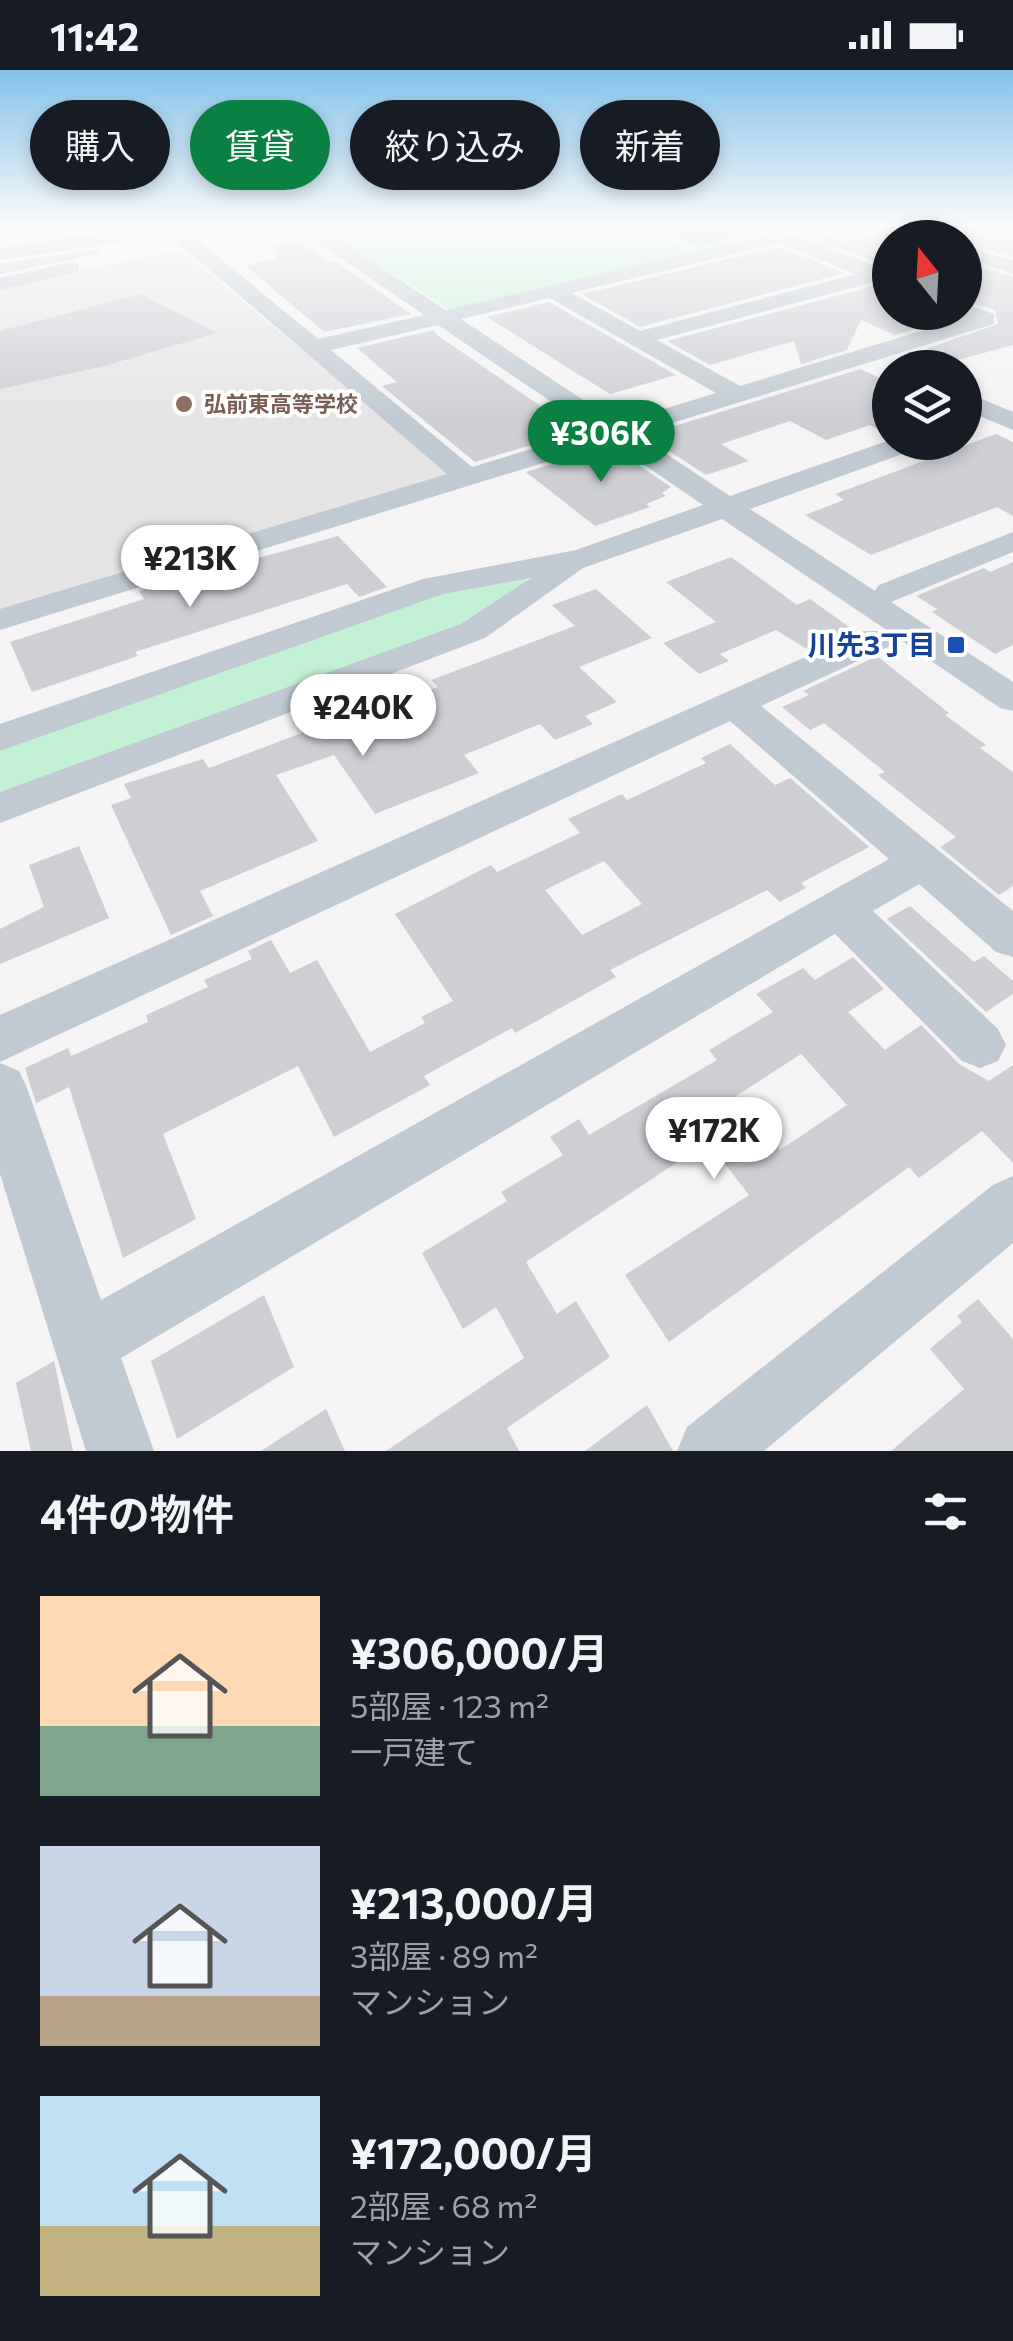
<!DOCTYPE html>
<html lang="ja">
<head>
<meta charset="utf-8">
<style>
	body { margin:0; font-family:Commissioner,"Noto Sans JP",sans-serif; background:#242831; color:#f1f3f6; height:100vh; display:flex; flex-direction:column; font-size:38px; white-space:nowrap }
	* { box-sizing:border-box; margin:0 }
	p { font-size:32px; color:#9ea1a6 }
	.icon { flex:none; width:55px; height:55px; fill:none; stroke:currentColor; stroke-width:2; stroke-linecap:round; stroke-linejoin:round }
	.map { position:relative; height:1381px; overflow:hidden }
	.side { display:flex; flex-direction:column; background:#171b24; flex:1 }
	.side>* { flex:none }
	.banner { position:absolute; left:30px; top:30px; width:955px; height:90px; display:flex; gap:20px }
	.needle { width:65px; rotate:342deg }
	.fabs { position:absolute; left:872px; top:150px; display:grid; gap:20px }
	.fabs a { display:grid; place-items:center; width:110px; height:110px; border-radius:50%; background:#171b24; box-shadow:0 5px 15px #0003; font-size:50px }
	.price { position:absolute; translate:-50% -85px; padding:0 22px; border-radius:35px; background:#fff; color:#222; font-size:32px; line-height:65px; filter:drop-shadow(0 2px 5px #0008) }
	.price::after { content:''; position:absolute; left:50%; top:60px; width:30px; height:22px; margin-left:-15px; background:inherit; clip-path:polygon(0 0,100% 0,50% 100%) }
	.price.selected { background:#0b8043; color:#fff }
	ul { padding:0; list-style:none }
	li { display:flex; align-items:center; gap:30px; height:250px; padding:0 40px }
	li span { display:grid; place-items:center; flex:none; width:280px; height:200px; border-radius:0px; color:#555 }
	li>.icon { margin-inline-start:auto }
	span .icon { width:120px; height:120px; fill:#fffc; stroke-width:1 }
	li b { font-size:42px }
	h2 { display:flex; justify-content:space-between; align-items:center; height:120px; padding:0 40px; font-size:42px }
	.pill { padding:0 35px; border-radius:45px; background:#171b24; box-shadow:0 5px 15px #0003; font-size:35px; line-height:90px }
	.pill.selected { background:#0b8043; color:#fff }
	.status { display:flex; justify-content:space-between; align-items:center; height:70px; padding:0 50px; background:#171b24; direction:ltr }
	.status svg { height:28px; fill:currentColor }
	.map>svg:first-child { display:block }
	.education { fill:#e6e4e5 }
	.green { fill:#c3f1d5 }
	.water { fill:#90daee }
	.building { fill:#cdcfd5; fill-rule:evenodd }
	.lines { fill:none; stroke-linecap:round; stroke-linejoin:round }
	.minor { fill:#c1cad2; fill-rule:evenodd }
	.education-dot { fill:#8d6e63; stroke:#fff; stroke-width:4 }
	.transit-dot { fill:#1a4fb4; stroke:#fff; stroke-width:4 }
	.labels { text-anchor:middle; stroke-width:8; stroke-linejoin:round; paint-order:stroke }
	.far-education-label { font-size:22px; font-weight:bold; fill:#785e54; stroke:#fff; text-anchor:start }
	.transit-label { font-size:28px; font-weight:bold; fill:#164399; stroke:#fff; text-anchor:end }
</style>
</head>
<body>
<div class="status"><b>11:42</b><svg viewBox="0 0 49 12"><path d="M0 12V9h3v3zM5 12V6h3v6zM10 12V3h3v9zM15 12V0h3v12zM26 1h20v11H26zM47 4h2v5h-2z"/></svg></div>
<div class="map">
<svg width="1013" height="1381" viewBox="0 0 1013 1381">
	<rect width="100%" height="100%" fill="#f5f3f3"/>
	<!-- education -->
	<path class="education" d="M 181,180 L 450,403 L 0,540 L 0,217 Z"/>
	<!-- green -->
	<path class="green" d="M 319,156 L 638,156 L 693,182 L 450,240 Z
		M 525,509 L 532,513 L 473,554 L 0,727 L 0,678 L 442,523 Z"/>
	<!-- water -->
	<path class="water" d="M 651,156 L 795,156 L 699,177 Z"/>
	<!-- building -->
	<path class="building" d="M 922,156 L 1013,156 L 1013,187 L 965,172 L 965,168 L 942,168 Z
		M 889,161 L 901,168 L 890,168 L 890,197 L 807,167 L 821,163 L 844,172 Z
		M 298,171 L 330,193 L 337,192 L 411,244 L 324,262 L 246,196 L 278,188 L 275,175 Z
		M 779,177 L 844,203 L 640,257 L 582,224 Z
		M 98,179 L 98,184 L 0,204 L 0,194 Z
		M 965,192 L 1013,207 L 1013,275 L 954,291 L 926,279 L 998,254 L 995,240 L 965,231 Z
		M 874,216 L 890,221 L 890,242 L 951,242 L 955,247 L 895,265 L 861,250 L 847,280 L 801,294 L 794,271 L 710,295 L 667,271 Z
		M 140,224 L 217,263 L 104,296 L 0,319 L 0,261 Z
		M 549,232 L 676,305 L 610,324 L 487,247 Z
		M 434,260 L 437,265 L 577,361 L 475,392 L 382,316 L 397,312 L 357,278 Z
		M 861,299 L 888,312 L 872,317 L 890,326 L 890,366 L 870,355 L 826,370 L 790,351 L 721,374 L 749,391 L 706,405 L 645,365 Z
		M 996,364 L 1013,372 L 1013,446 L 997,437 L 871,485 L 805,445 L 844,430 L 835,424 Z
		M 610,376 L 671,417 L 662,423 L 666,426 L 646,434 L 650,437 L 595,456 L 526,402 Z
		M 338,466 L 387,517 L 359,527 L 347,514 L 135,582 L 138,586 L 32,622 L 10,572 L 144,529 L 139,521 Z
		M 731,487 L 797,535 L 810,529 L 855,561 L 810,581 L 776,560 L 720,584 L 729,591 L 699,604 L 663,573 L 716,552 L 666,512 Z
		M 1013,492 L 1013,575 L 995,584 L 932,542 L 937,539 L 916,526 L 984,498 L 990,502 Z
		M 596,519 L 652,568 L 579,597 L 617,632 L 585,646 L 593,654 L 555,670 L 540,654 L 464,685 L 479,703 L 375,744 L 334,685 L 276,705 L 318,771 L 200,821 L 213,846 L 171,865 L 111,735 L 131,728 L 124,714 L 203,689 L 209,698 L 307,661 L 301,653 L 337,639 L 347,652 L 438,617 L 431,610 L 575,556 L 552,535 Z
		M 877,586 L 949,643 L 945,645 L 986,675 L 980,678 L 1013,702 L 1013,816 L 999,825 L 940,777 L 956,767 L 878,705 L 885,702 L 824,653 L 810,660 L 782,637 L 809,625 L 803,621 Z
		M 730,674 L 775,715 L 790,708 L 869,777 L 801,813 L 806,818 L 780,832 L 767,820 L 610,900 L 616,907 L 515,963 L 512,958 L 424,1006 L 430,1015 L 334,1067 L 298,996 L 163,1064 L 196,1149 L 123,1188 L 69,1017 L 36,1033 L 25,998 L 68,978 L 71,986 L 148,952 L 146,945 L 208,917 L 204,910 L 252,889 L 248,881 L 271,870 L 290,903 L 317,890 L 370,982 L 425,953 L 421,947 L 453,931 L 395,844 L 491,795 L 497,802 L 580,763 L 568,749 L 622,724 L 627,730 L 706,693 L 701,688 ZM 604,791 L 642,834 L 582,865 L 545,820 Z
		M 79,776 L 109,848 L 0,894 L 0,859 L 44,837 L 29,795 Z
		M 910,836 L 974,892 L 984,886 L 1013,911 L 1013,924 L 986,942 L 887,849 Z
		M 853,887 L 884,919 L 848,942 L 885,980 L 921,955 L 959,994 L 989,1011 L 1013,995 L 1013,1093 L 982,1061 L 919,1108 L 909,1097 L 669,1272 L 625,1205 L 749,1125 L 708,1072 L 526,1192 L 557,1244 L 576,1231 L 610,1287 L 507,1358 L 519,1381 L 386,1381 L 524,1288 L 496,1237 L 463,1259 L 422,1183 L 507,1131 L 501,1122 L 563,1085 L 550,1067 L 579,1049 L 589,1065 L 717,990 L 709,980 L 773,942 L 756,924 L 803,898 L 815,910 ZM 801,984 L 847,1035 L 780,1080 L 736,1026 Z
		M 264,1225 L 294,1297 L 177,1369 L 151,1291 Z
		M 978,1229 L 1013,1269 L 1013,1381 L 891,1381 L 964,1319 L 930,1279 L 962,1252 L 957,1246 Z
		M 54,1291 L 73,1381 L 31,1381 L 16,1313 Z
		M 647,1335 L 673,1381 L 585,1381 Z
		M 326,1339 L 345,1381 L 261,1381 Z"/>
	<g class="lines">
		<!-- minor -->
		<path class="minor" d="M 147,156 L 319,156 L 446,240 L 781,161 L 888,200 L 890,217 L 874,212 L 657,270 L 740,316 L 964,248 L 955,242 L 965,242 L 965,234 L 994,244 L 994,254 L 636,364 L 730,426 L 890,370 L 922,372 L 919,378 L 750,439 L 875,521 L 879,515 L 1013,462 L 1013,482 L 891,532 L 1013,612 L 1013,641 L 1000,638 L 889,562 L 894,569 L 888,577 L 761,636 L 1013,841 L 1013,887 L 996,882 L 919,814 L 873,841 L 998,959 L 1006,975 L 998,991 L 980,998 L 962,991 L 835,864 L 121,1288 L 154,1381 L 86,1381 L 0,1104 L 0,993 L 19,1001 L 27,1018 L 101,1230 L 889,789 L 730,651 L 0,992 L 0,945 L 864,561 L 888,561 L 722,449 L 583,498 L 485,568 L 0,753 L 0,722 L 461,554 L 531,508 L 443,524 L 0,681 L 0,654 L 423,509 L 576,480 L 703,435 L 611,372 L 0,560 L 0,539 L 447,404 L 169,165 L 0,190 L 0,178 ZM 305,164 L 424,245 L 318,269 L 192,165 ZM 779,173 L 856,204 L 640,261 L 572,223 ZM 550,228 L 716,323 L 618,353 L 461,249 ZM 438,255 L 593,360 L 472,397 L 331,280 Z
			M 888,156 L 914,156 L 938,168 L 910,168 Z
			M 965,175 L 1013,191 L 1013,204 L 965,188 Z
			M 72,192 L 79,194 L 79,202 L 0,220 L 0,208 Z
			M 965,322 L 1013,342 L 1013,360 L 965,340 Z
			M 1013,1106 L 1013,1173 L 764,1381 L 677,1381 L 687,1357 L 993,1115 Z"/>
	</g>
	<!-- sky -->
	<linearGradient id="sky" x2="0" y2="1"><stop stop-color="#85c3ea"/><stop offset="0.45" stop-color="#fafafa"/><stop offset="1" stop-color="#fafafa" stop-opacity="0"/></linearGradient>
	<rect width="1013" height="349" fill="url(#sky)"/>
	<!-- markers -->
	<circle class="education-dot" cx="184" cy="334" r="10"/>
	<rect class="transit-dot" x="946" y="565" width="20" height="20" rx="5"/>
	<g class="labels">
		<!-- far-education labels -->
		<g class="far-education-label">
			<text x="204" y="342">弘前東高等学校</text>
		</g>
		<!-- transit labels -->
		<g class="transit-label">
			<text x="936" y="585">川先3丁目</text>
		</g>
	</g>
</svg>
<div class="fabs">
<a><svg class="needle" viewBox="-14 -14 28 28"><path d="M0-13l5 13h-10z" fill="#e53935"/><path d="M0 13l5-13h-10z" fill="#9ea1a6"/></svg></a>
<a><svg class="icon" aria-label="layers" viewBox="0 0 24 24"><path d="M12 4l9 5-9 5-9-5zM3 14l9 5 9-5"/></svg></a>
</div>
<b class="price selected" style="left:601px;top:415px">¥306K</b>
<b class="price" style="left:190px;top:540px">¥213K</b>
<b class="price" style="left:363px;top:689px">¥240K</b>
<b class="price" style="left:714px;top:1112px">¥172K</b>
<div class="banner">
<a class="pill">購入</a>
<a class="pill selected">賃貸</a>
<a class="pill">絞り込み</a>
<a class="pill">新着</a>
</div>
</div>
<section class="side">
<h2>4件の物件<svg class="icon" aria-label="filters" viewBox="0 0 24 24"><path d="M4 7h16M4 17h16"/><circle cx="9" cy="7" r="2"/><circle cx="15" cy="17" r="2"/></svg></h2>
<ul>
<li><span style="background:linear-gradient(#ffd9b3 65%,#7fa58c 0)"><svg class="icon" aria-label="home" viewBox="0 0 24 24"><path d="M3 11l9-7 9 7M6 9v11h12V9"/></svg></span><div><b>¥306,000/月</b><p>5部屋 · 123 m²</p><p>一戸建て</p></div></li>
<li><span style="background:linear-gradient(#c9d6e8 75%,#b9a48a 0)"><svg class="icon" aria-label="home" viewBox="0 0 24 24"><path d="M3 11l9-7 9 7M6 9v11h12V9"/></svg></span><div><b>¥213,000/月</b><p>3部屋 · 89 m²</p><p>マンション</p></div></li>
<li><span style="background:linear-gradient(#bfe0f5 65%,#c2b280 0)"><svg class="icon" aria-label="home" viewBox="0 0 24 24"><path d="M3 11l9-7 9 7M6 9v11h12V9"/></svg></span><div><b>¥172,000/月</b><p>2部屋 · 68 m²</p><p>マンション</p></div></li>
</ul>
</section>
</body>
</html>
